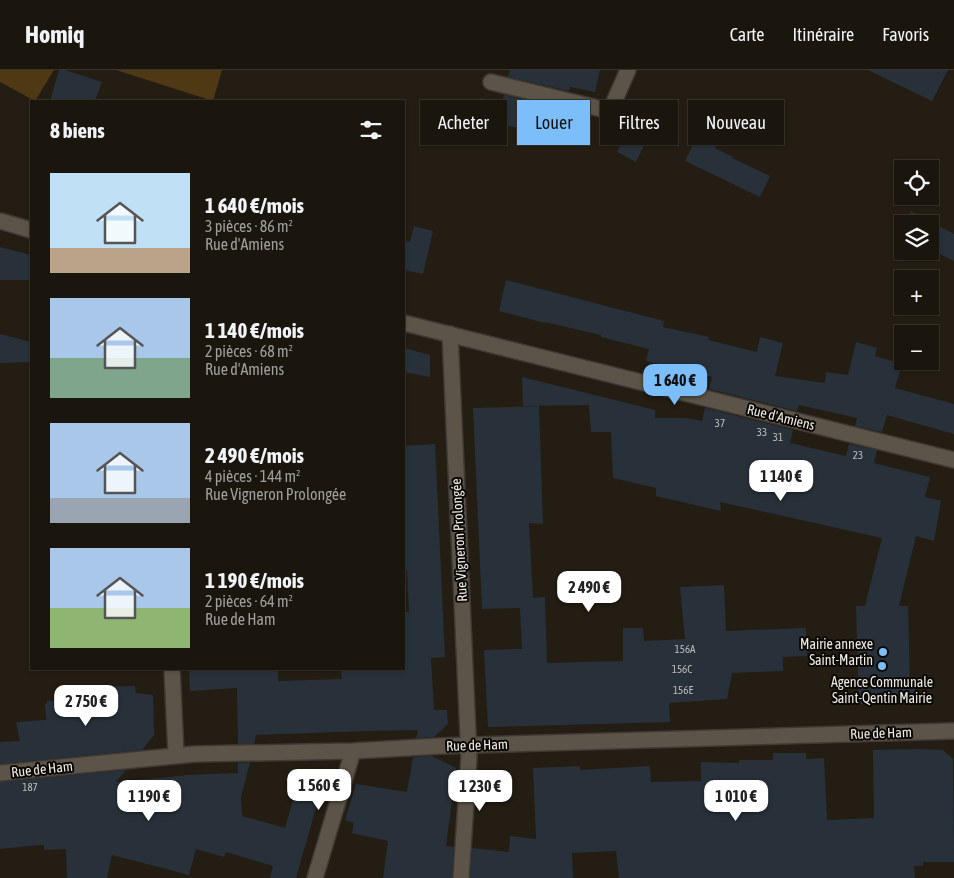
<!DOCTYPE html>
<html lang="fr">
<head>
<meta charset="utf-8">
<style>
	body { margin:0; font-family:"Asap Condensed",sans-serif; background:#27231c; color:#f1f3f6; height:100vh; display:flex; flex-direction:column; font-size:19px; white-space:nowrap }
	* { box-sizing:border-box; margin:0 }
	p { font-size:16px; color:#9f9f9e }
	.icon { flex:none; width:28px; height:28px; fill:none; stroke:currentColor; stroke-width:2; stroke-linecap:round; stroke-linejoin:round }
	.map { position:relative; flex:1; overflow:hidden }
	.side { position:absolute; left:30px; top:30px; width:375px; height:570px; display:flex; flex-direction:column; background:#1a160e; border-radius:0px; box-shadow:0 1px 4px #0004,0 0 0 1px #38352e }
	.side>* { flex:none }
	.guide { position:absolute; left:420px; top:30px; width:459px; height:45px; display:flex; gap:10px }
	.fabs { position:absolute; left:894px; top:90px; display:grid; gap:10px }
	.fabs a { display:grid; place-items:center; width:45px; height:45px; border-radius:0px; background:#1a160e; box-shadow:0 1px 4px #0004,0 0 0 1px #38352e; font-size:25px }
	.price { position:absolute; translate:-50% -42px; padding:0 11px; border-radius:10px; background:#fff; color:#222; font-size:16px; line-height:32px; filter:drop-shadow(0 1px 2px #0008) }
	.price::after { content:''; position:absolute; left:50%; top:30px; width:15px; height:11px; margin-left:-8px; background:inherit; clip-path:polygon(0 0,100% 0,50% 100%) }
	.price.on { background:#7cbef9; color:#111 }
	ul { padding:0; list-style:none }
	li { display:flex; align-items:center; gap:15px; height:125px; padding:0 20px }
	li span { display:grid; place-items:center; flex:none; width:140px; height:100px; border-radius:0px; color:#555 }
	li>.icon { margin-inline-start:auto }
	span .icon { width:60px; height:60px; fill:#fffc; stroke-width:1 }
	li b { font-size:21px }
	h2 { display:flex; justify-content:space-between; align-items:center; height:60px; padding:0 20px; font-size:21px }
	.pill { padding:0 18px; border-radius:0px; background:#1a160e; box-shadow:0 1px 4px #0004,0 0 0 1px #38352e; font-size:18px; line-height:45px }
	.pill.on { background:#7cbef9; color:#111 }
	header { display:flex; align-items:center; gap:30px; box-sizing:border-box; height:70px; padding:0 25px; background:#1a160e; border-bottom:1px solid #38352e }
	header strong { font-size:24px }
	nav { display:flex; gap:28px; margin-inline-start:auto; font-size:18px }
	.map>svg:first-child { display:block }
	.green { fill:#4e3914 }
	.building { fill:#28313a }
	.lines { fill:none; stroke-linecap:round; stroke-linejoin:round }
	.minor-casing { stroke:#3f3934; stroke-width:18 }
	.minor { stroke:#5c5449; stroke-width:15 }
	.poi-dot { fill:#7cbef9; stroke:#0a0805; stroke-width:2 }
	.labels { text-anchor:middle; stroke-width:4; stroke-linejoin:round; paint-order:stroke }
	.number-label { font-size:11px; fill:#bdbcba }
	.street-label { font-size:14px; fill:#efeae4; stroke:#0a0805 }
	.poi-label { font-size:14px; fill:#efeae4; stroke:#0a0805; text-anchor:end }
</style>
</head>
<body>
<header>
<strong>Homiq</strong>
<nav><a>Carte</a><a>Itinéraire</a><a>Favoris</a></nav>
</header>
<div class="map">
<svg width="954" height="808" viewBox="0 0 954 808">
	<rect width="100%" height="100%" fill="#231d13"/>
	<!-- green -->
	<path class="green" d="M 0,0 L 54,0 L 35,31 L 0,12 Z
		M 116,0 L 222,0 L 213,31 Z"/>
	<!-- building -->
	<path class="building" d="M 59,0 L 65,0 L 102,12 L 95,31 L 50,31 Z
		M 510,0 L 600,0 L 595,22 L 570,17 L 569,21 L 508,7 Z
		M 868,0 L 948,0 L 932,31 Z
		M 504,25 L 565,40 L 561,62 L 539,57 L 538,62 L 475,49 L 480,28 L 502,32 Z
		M 635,47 L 653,57 L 636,92 L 617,82 Z
		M 702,56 L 721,66 L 715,78 L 733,87 L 732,88 L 770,106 L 760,127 L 685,91 Z
		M 911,141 L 954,164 L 954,191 L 930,179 L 930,154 L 904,154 Z
		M 414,156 L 433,161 L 423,204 L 404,200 L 404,171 L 410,172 Z
		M 0,177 L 31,185 L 31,210 L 0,210 Z
		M 506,210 L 664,251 L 663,257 L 709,267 L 708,270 L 757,282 L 760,267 L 783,273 L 775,306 L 825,313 L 826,302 L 848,305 L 856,272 L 877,278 L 875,286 L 902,294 L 895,318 L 954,334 L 954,364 L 887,345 L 882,362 L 855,356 L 857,348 L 799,335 L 797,341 L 709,319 L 712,307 L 646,291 L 649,279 L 601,267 L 601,265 L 545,252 L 545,253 L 499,241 Z
		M 0,264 L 31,272 L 31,292 L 0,293 Z
		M 404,278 L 430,285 L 430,307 L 404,302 Z
		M 522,307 L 655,340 L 655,348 L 686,348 L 702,351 L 705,338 L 793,360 L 790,373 L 846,386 L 849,374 L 877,380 L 874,393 L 930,407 L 925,427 L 941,431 L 934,471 L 916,466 L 899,536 L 908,536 L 910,613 L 915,613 L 915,633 L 859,634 L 856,536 L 865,536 L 882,468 L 720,432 L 721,441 L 656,426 L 656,418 L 613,408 L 611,362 L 591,362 L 589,335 L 523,336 Z
		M 539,336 L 543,454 L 529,453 L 533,528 L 545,527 L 547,593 L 623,591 L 623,558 L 643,558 L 644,571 L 685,569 L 680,517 L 724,515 L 726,561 L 806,558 L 807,586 L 783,587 L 783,601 L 732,603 L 727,629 L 669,633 L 670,652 L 488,657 L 484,580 L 522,579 L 520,538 L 482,539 L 473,338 Z
		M 435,374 L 445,587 L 431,588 L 434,640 L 447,640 L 448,654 L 434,667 L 416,668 L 418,660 L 366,661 L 256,665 L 254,674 L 238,674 L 237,618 L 190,621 L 189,599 L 278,599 L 278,611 L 342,609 L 341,599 L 404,599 L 404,542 L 409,542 L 407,500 L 404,500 L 404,376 Z
		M 135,616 L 136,623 L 153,625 L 154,665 L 142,680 L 0,694 L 0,672 L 20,671 L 16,652 L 46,650 L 45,634 L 47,633 L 47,631 L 88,628 L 87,617 Z
		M 920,679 L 943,680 L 953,689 L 954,792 L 923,792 L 923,796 L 914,796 L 915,808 L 619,808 L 616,781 L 572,783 L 573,808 L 470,808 L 472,778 L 509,782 L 510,766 L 536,769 L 533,698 L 580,696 L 580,700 L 650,696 L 651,712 L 701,711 L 701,692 L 739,693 L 739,690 L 773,690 L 773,683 L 806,683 L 806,689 L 824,688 L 827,750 L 874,748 L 873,680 Z
		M 432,686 L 456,698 L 446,776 L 454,777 L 452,808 L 383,808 L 388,771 L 352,763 L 354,753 L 345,750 L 356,714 L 407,722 L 413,687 Z
		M 250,692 L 241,727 L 242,746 L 285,758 L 296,720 L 319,727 L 296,808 L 270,808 L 273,796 L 226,782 L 224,787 L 196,779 L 189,805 L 112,785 L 107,808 L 67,808 L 66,779 L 44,780 L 44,775 L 38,775 L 0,779 L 0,712 L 126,700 L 116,712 L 189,705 L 238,703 L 238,693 Z"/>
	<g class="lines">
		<!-- minor casing -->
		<g class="minor-casing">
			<path id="minor" d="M 491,12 L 610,41 L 628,0
				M 0,151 L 31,160
				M 404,253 L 954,390
				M 450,264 L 469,687 L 461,808
				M 172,599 L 176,684
				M 0,703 L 195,684 L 353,681 L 441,676 L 954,661
				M 315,808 L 353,681"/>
		</g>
		<!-- minor -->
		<use href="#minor" class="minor"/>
	</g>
	<!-- markers -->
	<g class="poi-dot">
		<circle cx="883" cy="582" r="5"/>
		<circle cx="882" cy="596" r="5"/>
	</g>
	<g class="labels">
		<!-- number labels -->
		<g class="number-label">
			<text x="720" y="357">37</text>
			<text x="762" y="366">33</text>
			<text x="778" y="371">31</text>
			<text x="858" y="389">23</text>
			<text x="685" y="583">156A</text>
			<text x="682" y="603">156C</text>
			<text x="683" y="624">156E</text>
			<text x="30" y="721">187</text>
		</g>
		<!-- street labels -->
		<g class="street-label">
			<text transform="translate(781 347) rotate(14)" y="5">Rue d'Amiens</text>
			<text transform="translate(459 470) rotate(-93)" y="5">Rue Vigneron Prolongée</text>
			<text transform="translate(881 663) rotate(-2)" y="5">Rue de Ham</text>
			<text transform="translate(477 675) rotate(-2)" y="5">Rue de Ham</text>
			<text transform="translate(42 699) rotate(-6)" y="5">Rue de Ham</text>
		</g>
		<!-- poi labels -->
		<g class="poi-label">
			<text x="873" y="579">Mairie annexe<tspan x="873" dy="16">Saint-Martin</tspan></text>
			<text x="882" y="617" text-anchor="middle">Agence Communale<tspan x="882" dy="16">Saint-Qentin Mairie</tspan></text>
		</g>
	</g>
</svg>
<div class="fabs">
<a><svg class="icon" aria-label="locate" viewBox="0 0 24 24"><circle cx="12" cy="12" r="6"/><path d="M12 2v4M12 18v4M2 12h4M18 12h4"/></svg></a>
<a><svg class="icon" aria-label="layers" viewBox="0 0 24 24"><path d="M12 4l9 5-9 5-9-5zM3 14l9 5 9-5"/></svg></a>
<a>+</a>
<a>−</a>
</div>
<b class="price on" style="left:675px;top:336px">1 640 €</b>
<b class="price" style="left:781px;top:432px">1 140 €</b>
<b class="price" style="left:589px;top:543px">2 490 €</b>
<b class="price" style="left:86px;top:657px">2 750 €</b>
<b class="price" style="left:319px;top:741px">1 560 €</b>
<b class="price" style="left:480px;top:742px">1 230 €</b>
<b class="price" style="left:149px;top:752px">1 190 €</b>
<b class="price" style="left:736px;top:752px">1 010 €</b>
<div class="guide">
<a class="pill">Acheter</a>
<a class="pill on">Louer</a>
<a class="pill">Filtres</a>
<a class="pill">Nouveau</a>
</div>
<section class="side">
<h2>8 biens<svg class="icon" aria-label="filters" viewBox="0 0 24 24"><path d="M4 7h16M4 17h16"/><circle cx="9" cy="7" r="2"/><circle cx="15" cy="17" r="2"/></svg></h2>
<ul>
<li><span style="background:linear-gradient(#bfe0f5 75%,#b9a48a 0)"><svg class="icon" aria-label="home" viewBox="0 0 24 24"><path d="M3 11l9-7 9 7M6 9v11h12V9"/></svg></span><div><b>1 640 €/mois</b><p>3 pièces · 86 m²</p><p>Rue d'Amiens</p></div></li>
<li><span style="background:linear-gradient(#a9c7e8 60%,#7fa58c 0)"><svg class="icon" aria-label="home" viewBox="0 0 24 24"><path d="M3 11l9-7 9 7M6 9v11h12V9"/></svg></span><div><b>1 140 €/mois</b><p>2 pièces · 68 m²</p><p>Rue d'Amiens</p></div></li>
<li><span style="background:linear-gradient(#a9c7e8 75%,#9aa5b1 0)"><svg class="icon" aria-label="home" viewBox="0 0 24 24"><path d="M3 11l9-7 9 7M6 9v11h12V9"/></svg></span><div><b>2 490 €/mois</b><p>4 pièces · 144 m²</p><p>Rue Vigneron Prolongée</p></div></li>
<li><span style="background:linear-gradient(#a9c7e8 60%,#8fb573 0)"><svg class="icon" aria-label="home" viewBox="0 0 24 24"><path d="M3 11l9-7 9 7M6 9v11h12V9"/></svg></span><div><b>1 190 €/mois</b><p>2 pièces · 64 m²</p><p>Rue de Ham</p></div></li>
</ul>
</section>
</div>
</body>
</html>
